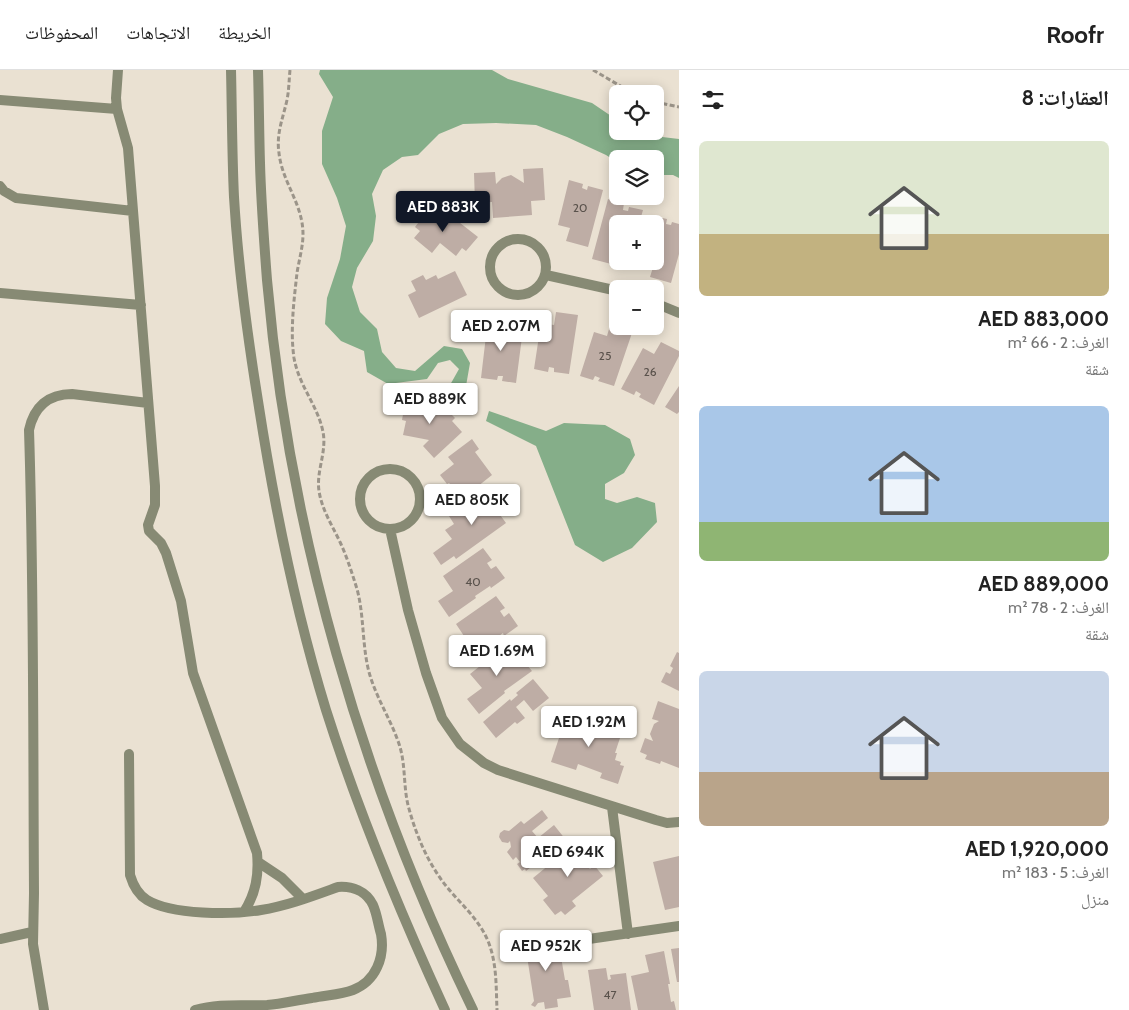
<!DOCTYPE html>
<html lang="ar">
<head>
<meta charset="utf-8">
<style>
	body { margin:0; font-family:Cabin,"Noto Naskh Arabic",sans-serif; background:#f6f6f6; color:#222; direction:rtl; height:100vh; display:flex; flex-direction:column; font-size:19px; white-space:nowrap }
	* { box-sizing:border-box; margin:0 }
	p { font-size:16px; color:#767676 }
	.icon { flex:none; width:28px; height:28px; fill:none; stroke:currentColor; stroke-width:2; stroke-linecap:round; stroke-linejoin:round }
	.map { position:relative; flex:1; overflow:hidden; direction:ltr }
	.side { display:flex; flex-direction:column; background:#fff; width:450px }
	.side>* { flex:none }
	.controls { position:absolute; left:609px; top:15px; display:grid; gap:10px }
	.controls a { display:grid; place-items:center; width:55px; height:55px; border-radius:8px; background:#fff; box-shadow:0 2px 12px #0003; font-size:25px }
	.price { position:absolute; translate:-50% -42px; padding:0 11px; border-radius:5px; background:#fff; color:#222; font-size:16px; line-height:32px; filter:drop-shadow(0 1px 2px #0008) }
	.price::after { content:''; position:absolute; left:50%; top:30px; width:15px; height:11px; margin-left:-8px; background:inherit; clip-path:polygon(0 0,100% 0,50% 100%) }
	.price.current { background:#111827; color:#fff }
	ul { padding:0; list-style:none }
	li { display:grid; align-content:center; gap:10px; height:265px; padding:0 20px }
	li span { display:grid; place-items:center; height:155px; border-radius:8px; color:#555 }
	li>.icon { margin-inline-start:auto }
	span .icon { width:90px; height:90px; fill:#fffc; stroke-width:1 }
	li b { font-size:21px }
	h2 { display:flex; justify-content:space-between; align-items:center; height:60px; padding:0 20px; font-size:21px }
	header { display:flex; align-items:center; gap:30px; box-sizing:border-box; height:70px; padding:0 25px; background:#fff; border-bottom:1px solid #e0e0e0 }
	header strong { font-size:24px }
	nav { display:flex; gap:28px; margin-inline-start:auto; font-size:18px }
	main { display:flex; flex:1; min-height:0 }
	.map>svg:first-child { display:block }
	.water { fill:#85ae89 }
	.building { fill:#beada5 }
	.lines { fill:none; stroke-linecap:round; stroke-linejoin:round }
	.path { stroke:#9b9489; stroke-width:3; stroke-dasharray:5 2.5; stroke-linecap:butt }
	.minor { stroke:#878a74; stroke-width:10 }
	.tertiary { stroke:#878a74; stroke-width:10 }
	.labels { text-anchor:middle; stroke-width:4; stroke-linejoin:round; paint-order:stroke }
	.number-label { font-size:12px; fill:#5a524c }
</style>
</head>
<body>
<header>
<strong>Roofr</strong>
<nav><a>الخريطة</a><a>الاتجاهات</a><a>المحفوظات</a></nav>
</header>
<main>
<section class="side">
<h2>العقارات: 8<svg class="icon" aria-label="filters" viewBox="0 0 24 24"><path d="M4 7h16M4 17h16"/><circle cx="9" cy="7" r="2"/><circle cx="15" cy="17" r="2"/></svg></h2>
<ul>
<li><span style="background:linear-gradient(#dfe7d0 60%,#c2b280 0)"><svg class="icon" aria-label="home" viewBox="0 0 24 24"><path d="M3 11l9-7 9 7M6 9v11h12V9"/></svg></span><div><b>AED 883,000</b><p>الغرف: 2 · 66 m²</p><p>شقة</p></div></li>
<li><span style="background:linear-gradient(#a9c7e8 75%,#8fb573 0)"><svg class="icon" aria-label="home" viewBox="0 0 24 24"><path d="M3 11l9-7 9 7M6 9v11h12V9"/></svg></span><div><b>AED 889,000</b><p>الغرف: 2 · 78 m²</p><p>شقة</p></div></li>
<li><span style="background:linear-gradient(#c9d6e8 65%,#b9a48a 0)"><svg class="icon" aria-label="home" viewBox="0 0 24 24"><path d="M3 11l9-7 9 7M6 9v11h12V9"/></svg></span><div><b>AED 1,920,000</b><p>الغرف: 5 · 183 m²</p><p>منزل</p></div></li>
</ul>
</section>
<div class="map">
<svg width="679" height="940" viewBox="0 0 679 940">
	<rect width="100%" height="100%" fill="#eae1d2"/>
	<!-- water -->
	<path class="water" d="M 320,0 L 492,0 L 508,9 L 592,33 L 617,50 L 618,61 L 633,61 L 637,64 L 679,69 L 679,108 L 673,105 L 655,105 L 655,89 L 618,89 L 617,92 L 606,85 L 567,67 L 536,55 L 496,53 L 463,54 L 439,64 L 418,85 L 402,87 L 383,100 L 372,124 L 376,146 L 373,171 L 357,198 L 352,217 L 360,242 L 377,259 L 382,282 L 396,298 L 415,301 L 444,276 L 462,279 L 470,293 L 466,316 L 453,325 L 450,315 L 459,299 L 450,290 L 438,293 L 427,309 L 388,314 L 367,302 L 364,281 L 341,271 L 325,254 L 327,228 L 340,189 L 346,156 L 337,128 L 322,94 L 322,61 L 333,27 L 319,4 Z
		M 489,341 L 546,361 L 564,353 L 605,355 L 630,369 L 635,385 L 624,403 L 605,414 L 605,429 L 617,433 L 637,427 L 655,433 L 657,452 L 632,478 L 603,492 L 575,475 L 536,376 L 486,351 Z"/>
	<!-- building -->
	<path class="building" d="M 543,98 L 545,130 L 531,131 L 532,145 L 493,148 L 492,132 L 475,133 L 474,103 L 495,102 L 496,114 L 502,108 L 511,105 L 524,113 L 523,99 Z
		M 569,110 L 583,114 L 582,118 L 587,120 L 588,116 L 603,120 L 588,177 L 566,171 L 570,158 L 558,155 Z
		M 608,129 L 624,133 L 623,140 L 628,141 L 629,137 L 643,140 L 639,154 L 618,154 L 618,183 L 615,195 L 592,189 Z
		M 432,135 L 452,153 L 455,149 L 478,167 L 466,181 L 462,178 L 456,186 L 440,173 L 432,183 L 414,168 L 420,161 L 415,157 Z
		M 653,146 L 667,149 L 666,154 L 671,155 L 672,152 L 679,154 L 679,184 L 671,213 L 650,207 L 654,194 L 648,191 L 655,191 L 655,154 L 651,154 Z
		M 455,201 L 467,225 L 419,248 L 408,225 L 416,221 L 411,211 L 423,205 L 426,210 L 436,205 L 438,209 Z
		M 556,242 L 578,245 L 569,304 L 554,302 L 554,298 L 549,297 L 548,302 L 534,299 L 541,253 L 554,255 Z
		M 467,244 L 473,258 L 459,265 L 452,251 Z
		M 488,249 L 511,251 L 509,265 L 522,267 L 516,313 L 502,311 L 503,306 L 498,306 L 497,310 L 481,308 Z
		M 611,252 L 618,255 L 618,256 L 633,260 L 614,316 L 598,311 L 600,308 L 595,306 L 593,310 L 580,306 L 594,262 L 607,266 Z
		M 661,272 L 679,281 L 679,286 L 654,335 L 639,327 L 641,324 L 636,321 L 634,325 L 621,319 L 643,278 L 654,284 Z
		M 679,316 L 679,342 L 677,344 L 665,337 Z
		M 406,328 L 421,330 L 430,329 L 437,337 L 447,340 L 455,348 L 452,351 L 462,362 L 434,388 L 423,376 L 429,370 L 403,365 L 406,351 L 402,350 Z
		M 472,369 L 479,379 L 475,382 L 492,405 L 458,432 L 449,420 L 453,417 L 449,413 L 447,414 L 440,405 L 454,394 L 448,387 Z
		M 484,420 L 489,427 L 497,422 L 507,435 L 498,442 L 506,453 L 456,489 L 454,486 L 441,495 L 433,483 L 452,469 L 445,460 L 454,454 L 449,446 L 461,438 L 462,441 L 474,432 L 472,429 Z
		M 483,478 L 492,490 L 487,493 L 491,499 L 496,496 L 505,508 L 491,518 L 490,516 L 475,526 L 476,528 L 449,547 L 438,531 L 453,521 L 443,506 Z
		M 496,526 L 505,538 L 500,541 L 504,547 L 509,543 L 518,556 L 504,566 L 503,563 L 488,574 L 490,576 L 462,595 L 452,579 L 466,569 L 456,554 Z
		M 509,573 L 518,584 L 514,588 L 518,593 L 522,589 L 532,601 L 504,621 L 505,623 L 479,644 L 467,629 L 482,618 L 470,604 Z
		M 677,582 L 679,583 L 679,621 L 661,612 L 666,602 L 670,604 L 673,598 L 670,596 Z
		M 533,609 L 549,628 L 533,641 L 524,630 L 516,637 L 525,648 L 517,654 L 515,652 L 496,668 L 483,652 L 510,629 L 511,631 L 518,625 L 516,623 Z
		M 658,631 L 679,639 L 679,698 L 661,691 L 660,694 L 645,689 L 647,685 L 640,682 L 645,668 L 653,671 L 650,664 L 654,654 L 659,651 L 652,649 Z
		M 567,644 L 590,651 L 587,660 L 596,663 L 599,654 L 622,662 L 615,683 L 617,683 L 615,690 L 621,692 L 620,695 L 624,696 L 618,714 L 600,708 L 602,703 L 578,694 L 576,700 L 551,692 Z
		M 542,740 L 548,748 L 532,761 L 538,768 L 554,755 L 566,770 L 526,801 L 525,799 L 522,801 L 517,794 L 520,792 L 516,787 L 513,790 L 507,782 L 511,777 L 510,771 L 508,773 L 502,772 L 499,767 L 500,763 L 504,760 L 509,761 L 521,751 L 524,754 Z
		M 583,767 L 595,781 L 583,791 L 590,799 L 594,795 L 603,806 L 572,831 L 576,836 L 565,845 L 561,841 L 555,845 L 543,830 L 548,826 L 533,808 Z
		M 679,786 L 679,837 L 665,840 L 653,792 Z
		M 545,864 L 546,877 L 564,875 L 566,886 L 561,887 L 565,910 L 568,910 L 571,927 L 557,929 L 558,937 L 545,939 L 544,932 L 538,933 L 535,937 L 531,935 L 534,931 L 524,867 Z
		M 679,878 L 679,912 L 677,912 L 671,879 Z
		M 664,881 L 670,914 L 668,914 L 671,932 L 674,931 L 676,940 L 638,940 L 631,906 L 649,902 L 645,885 Z
		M 606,898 L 608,910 L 611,909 L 610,905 L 626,903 L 631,940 L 594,940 L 588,900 Z"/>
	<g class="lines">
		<!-- path -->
		<path class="path" d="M 290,0 C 289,10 289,20 287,30 C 283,48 276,64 279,83 C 282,112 303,134 303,164 C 303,177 299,190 297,203 C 294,230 290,261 294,288 C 299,316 318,336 323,362 C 327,382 316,401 319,421 C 322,440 332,455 340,472 C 347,487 352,503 357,519 C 364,545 362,571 368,598 C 374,624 389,646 398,671 C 406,692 403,714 408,735 C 415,762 426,789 443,812 C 458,832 478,847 488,871 C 497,893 496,917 497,940
			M 593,0 L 634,24
			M 655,32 L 679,37"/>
		<!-- minor -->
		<path class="minor" d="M 118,0 L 116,28 L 117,39 L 128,78 L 155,416 L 155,435 L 148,455 L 149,461 L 161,473 L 166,483 L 181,531 L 193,603 L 257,783 C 259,805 256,823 244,842
			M 0,30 L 117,39
			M 0,116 L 4,121 L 16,128 L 133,141
			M490 197a28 28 0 1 1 56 0a28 28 0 1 1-56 0Z
			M 546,205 L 618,221
			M 0,223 L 141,235
			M 655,233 L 679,243
			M360 429a30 30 0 1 1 60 0a30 30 0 1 1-60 0Z
			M 390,459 L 408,540 L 426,603 L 442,648 L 460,674 L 484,693 L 498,700 L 656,750 L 667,753 L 679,752
			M 129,684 L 130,805 C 133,815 137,824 147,830 C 172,845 232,845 261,840 C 287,836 313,826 338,817 C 352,816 366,821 373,835 C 377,844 378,854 381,864 C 385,887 376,911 353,920 C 340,925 325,925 312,928 C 297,930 282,934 267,935 C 242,936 219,933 195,940
			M 612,737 L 628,864
			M 258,792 L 282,808 L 303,829
			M 0,869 L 32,862
			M 575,871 L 679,856
			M 44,940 L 33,874 L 34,823 C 33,668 34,514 29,360 C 34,337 48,324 72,324 L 148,333"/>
		<!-- tertiary -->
		<path class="tertiary" d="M 231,0 C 232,42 232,85 234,127 C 238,195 247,263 258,331 C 274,435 295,539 326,640 C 359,744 400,842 445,940
			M 258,0 C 259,31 259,62 260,93 C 261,132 264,171 267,210 C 289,463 362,712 473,940"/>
	</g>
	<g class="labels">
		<!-- number labels -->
		<g class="number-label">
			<text x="580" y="142">20</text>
			<text x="605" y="290">25</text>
			<text x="650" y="306">26</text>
			<text x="473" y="516">40</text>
			<text x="610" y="929">47</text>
		</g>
	</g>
</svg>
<div class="controls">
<a><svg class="icon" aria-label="locate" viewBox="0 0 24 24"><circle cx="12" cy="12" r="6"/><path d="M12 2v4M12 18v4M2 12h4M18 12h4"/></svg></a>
<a><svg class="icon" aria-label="layers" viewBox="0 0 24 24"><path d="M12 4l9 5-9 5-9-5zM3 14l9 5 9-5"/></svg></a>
<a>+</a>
<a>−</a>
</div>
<b class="price current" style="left:443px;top:163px">AED 883K</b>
<b class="price" style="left:501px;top:282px">AED 2.07M</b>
<b class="price" style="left:430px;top:355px">AED 889K</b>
<b class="price" style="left:472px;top:456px">AED 805K</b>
<b class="price" style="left:497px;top:607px">AED 1.69M</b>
<b class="price" style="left:589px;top:678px">AED 1.92M</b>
<b class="price" style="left:568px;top:808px">AED 694K</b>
<b class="price" style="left:546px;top:902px">AED 952K</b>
</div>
</main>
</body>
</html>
